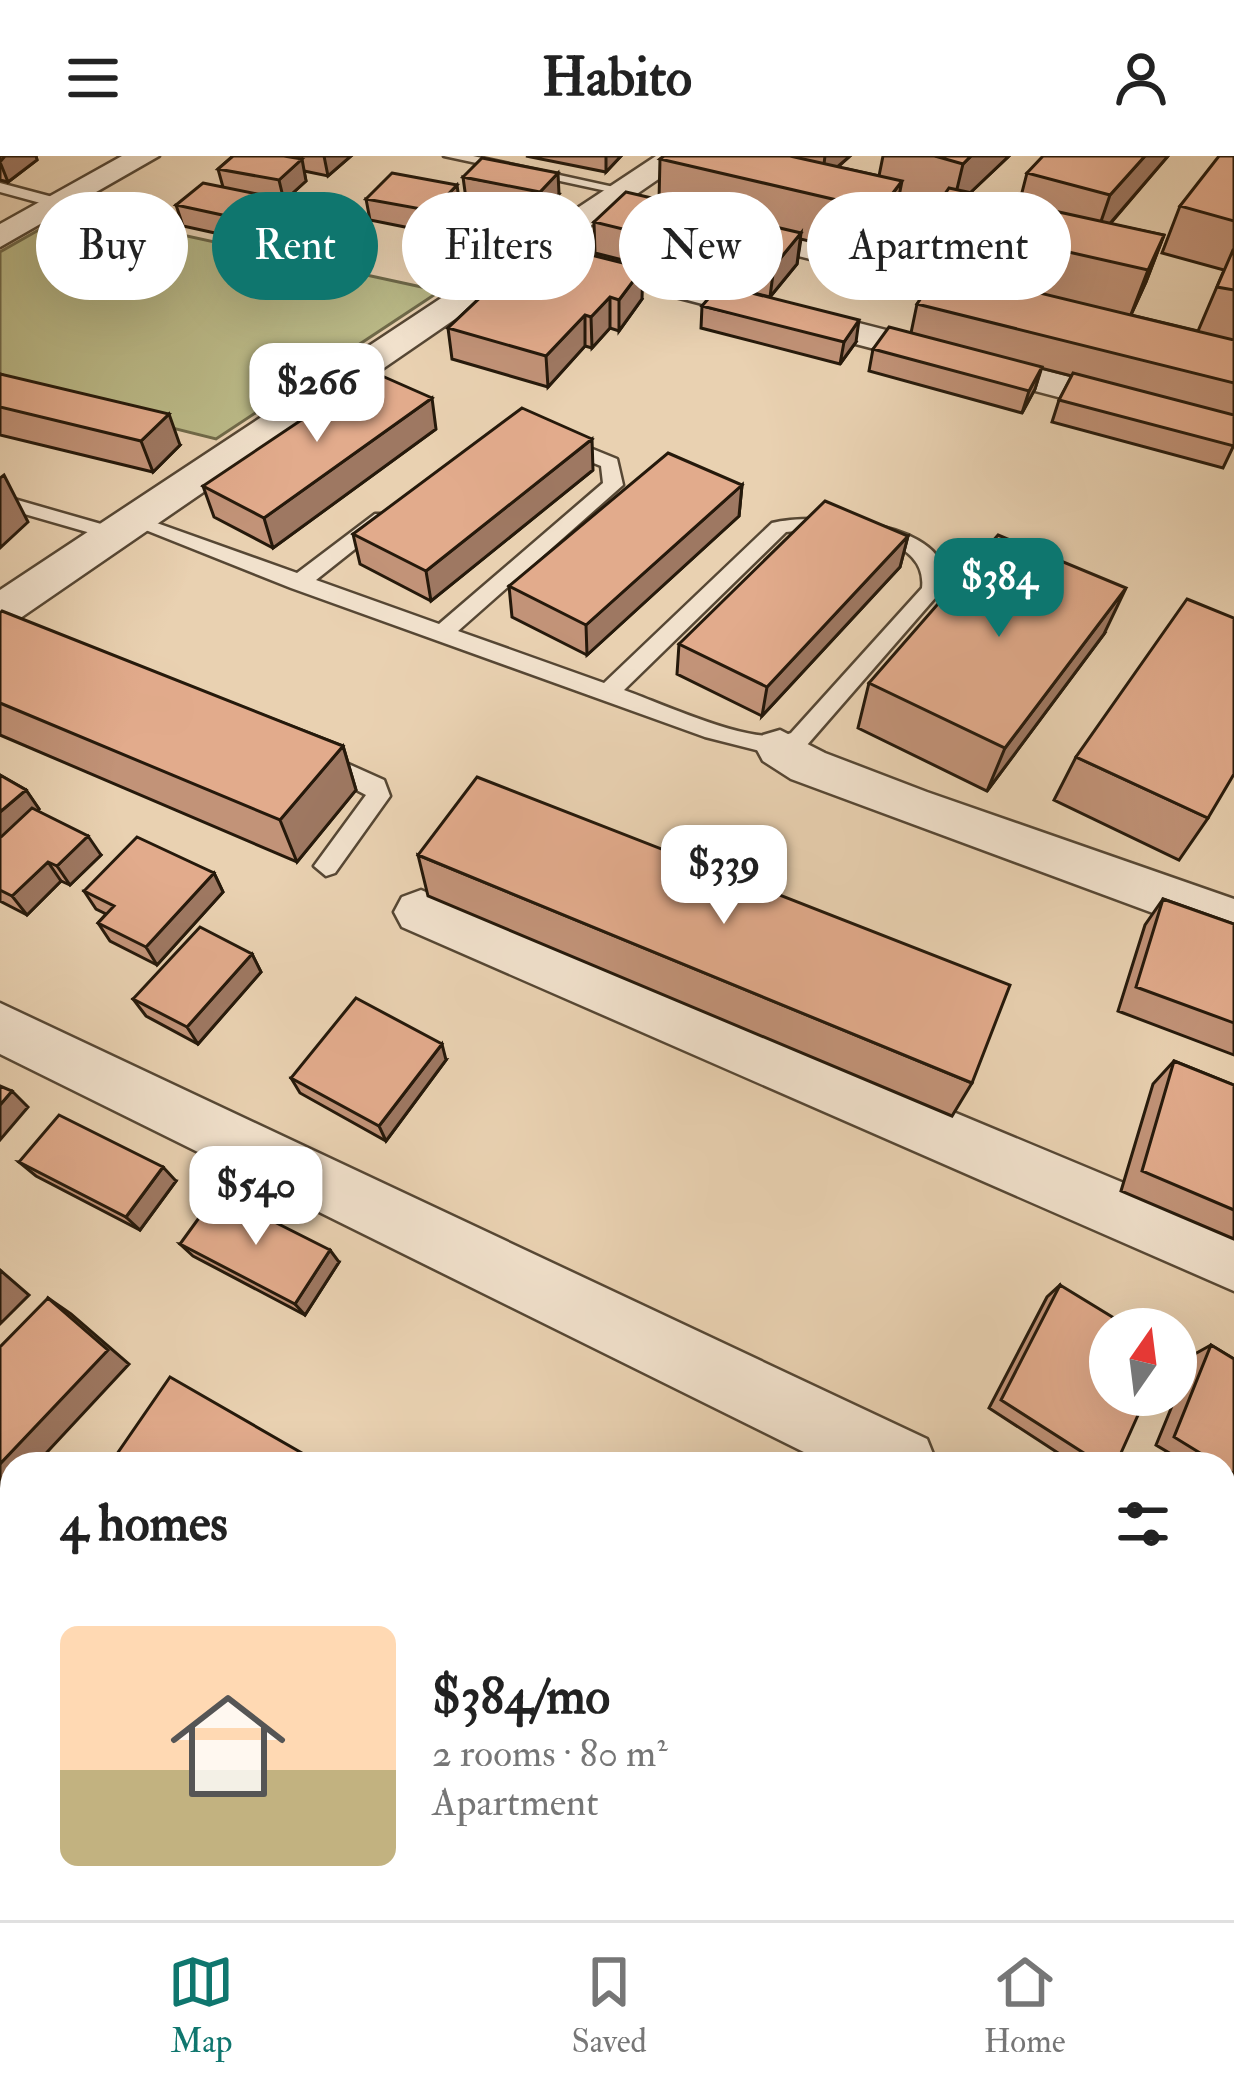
<!DOCTYPE html>
<html lang="en">
<head>
<meta charset="utf-8">
<style>
	body { margin:0; font-family:"IM FELL Double Pica",serif; background:#f2f2f2; color:#222; height:100vh; display:flex; flex-direction:column; font-size:45px; white-space:nowrap }
	* { box-sizing:border-box; margin:0 }
	p { font-size:39px; color:#767676 }
	.icon { flex:none; width:66px; height:66px; fill:none; stroke:currentColor; stroke-width:2; stroke-linecap:round; stroke-linejoin:round }
	.map { position:relative; flex:1; overflow:hidden }
	.sheet { position:absolute; left:0px; top:1296px; width:1236px; height:468px; display:flex; flex-direction:column; background:#fff; border-radius:36px 36px 0 0; box-shadow:0 12px 48px #0002 }
	.sheet>* { flex:none }
	.top-card { position:absolute; left:36px; top:36px; width:1164px; height:108px; display:flex; gap:24px }
	.needle { width:78px; rotate:14deg }
	.fabs { position:absolute; left:1089px; top:1152px; display:grid; gap:24px }
	.fabs a { display:grid; place-items:center; width:108px; height:108px; border-radius:50%; background:#fff; box-shadow:0 12px 48px #0002; font-size:60px }
	.price { position:absolute; translate:-50% -102px; padding:0 27px; border-radius:24px; background:#fff; color:#222; font-size:39px; line-height:78px; filter:drop-shadow(0 3px 6px #0008) }
	.price::after { content:''; position:absolute; left:50%; top:72px; width:36px; height:27px; margin-left:-18px; background:inherit; clip-path:polygon(0 0,100% 0,50% 100%) }
	.price.selected { background:#0f766e; color:#fff }
	ul { padding:0; list-style:none }
	li { display:flex; align-items:center; gap:36px; height:300px; padding:0 60px }
	li span { display:grid; place-items:center; flex:none; width:336px; height:240px; border-radius:18px; color:#555 }
	li>.icon { margin-inline-start:auto }
	span .icon { width:144px; height:144px; fill:#fffc; stroke-width:1 }
	li b { font-size:51px }
	h2 { display:flex; justify-content:space-between; align-items:center; height:144px; padding:0 60px; font-size:51px }
	.pill { padding:0 42px; border-radius:54px; background:#fff; box-shadow:0 12px 48px #0002; font-size:42px; line-height:108px }
	.pill.selected { background:#0f766e; color:#fff }
	header { display:flex; justify-content:space-between; align-items:center; height:156px; padding:0 60px; background:#fff; font-size:54px; font-weight:700 }
	.dock { display:flex; justify-content:space-around; align-items:center; height:168px; border-top:3px solid #e0e0e0; background:#fff; font-size:33px; color:#767676 }
	.dock a { display:grid; justify-items:center; gap:6px }
	.dock .selected { color:#0f766e }
	.map>svg:first-child { display:block }
	.green { fill:#bbba88; stroke:#706a4a; stroke-width:3 }
	.lines { fill:none; stroke-linecap:round; stroke-linejoin:round }
	.lane-casing { stroke:#564734; stroke-width:5 }
	.street-casing { stroke:#564734; stroke-width:5 }
	.lane { fill:#f1e1cc; fill-rule:evenodd }
	.street { fill:#f1e1cc; fill-rule:evenodd }
	.wall { fill:#c29378; stroke:#25190b; stroke-width:3 }
	.shaded-wall { fill:#9e7862; stroke:#25190b; stroke-width:3 }
	.building { fill:#e2ab8c; stroke:#25190b; stroke-width:3 }
</style>
</head>
<body>
<header><svg class="icon" aria-label="menu" viewBox="0 0 24 24"><path d="M4 6h16M4 12h16M4 18h16"/></svg>Habito<svg class="icon" aria-label="person" viewBox="0 0 24 24"><circle cx="12" cy="8" r="4"/><path d="M4 21q1-7 8-7t8 7"/></svg></header>
<div class="map">
<svg width="1234" height="1764" viewBox="0 0 1234 1764">
	<rect width="100%" height="100%" fill="#e9d1b1"/>
	<filter id="stains"><feTurbulence type="fractalNoise" baseFrequency=".00167" numOctaves="4"/><feColorMatrix values="0 0 0 0 .2 0 0 0 0 .09 0 0 0 0 .02 0 0 0 .5 -.17"/></filter>
	<radialGradient id="worn" r=".72"><stop offset=".6" stop-color="#630" stop-opacity="0"/><stop offset="1" stop-color="#630" stop-opacity=".3"/></radialGradient>
	<!-- green -->
	<path class="green" d="M 72,55 L 440,135 L 216,283 L 0,229 L 0,96 Z"/>
	<g class="lines">
		<!-- lane casing -->
		<g class="lane-casing">
			<path id="lane" d="M 444,0 L 473,0 L 632,35 L 625,39 Z
				M 0,27 L 64,44 L 67,47 L 59,52 L 0,36 Z
				M 554,283 L 568,283 L 617,303 L 623,329 L 458,475 L 604,527 L 772,367 C 811,357 933,363 944,415 C 945,421 943,428 942,434 L 807,589 L 780,600 L 705,581 L 291,432 L 123,365 L 126,361 L 140,361 L 297,417 L 375,358 L 389,358 L 389,366 L 316,424 L 439,468 L 603,327 L 601,310 L 554,291 ZM 815,373 C 852,376 928,382 922,432 L 791,577 C 758,593 661,547 624,534 L 786,376 Z
				M 0,339 L 122,374 L 125,378 L 115,384 L 0,351 Z
				M 317,594 L 384,624 L 390,640 L 335,717 L 326,720 L 314,710 L 366,639 L 309,609 L 305,603 Z
				M 1224,1677 L 1234,1681 L 1234,1720 L 1224,1716 Z"/>
		</g>
		<!-- street casing -->
		<g class="street-casing">
			<path id="street" d="M 122,0 L 159,0 L 0,91 L 0,68 Z
				M 656,0 L 692,0 L 16,465 L 0,470 L 0,434 Z
				M 725,62 L 1021,135 L 1026,142 L 1021,149 L 1009,152 L 713,79 L 709,72 L 713,65 Z
				M 569,93 L 1234,263 L 1234,287 L 557,110 L 552,103 L 557,96 Z
				M 780,574 L 825,597 L 927,636 L 1234,743 L 1234,787 L 791,623 L 763,605 L 756,592 L 763,579 Z
				M 421,734 L 1234,1073 L 1234,1135 L 402,771 L 394,756 L 402,741 Z
				M 0,847 L 927,1283 L 937,1308 L 828,1308 L 0,898 Z
				M 1224,1427 L 1234,1431 L 1234,1506 L 1224,1502 Z
				M 0,1677 L 12,1682 L 12,1752 L 99,1752 L 104,1764 L 0,1763 Z"/>
		</g>
		<!-- lane -->
		<use href="#lane" class="lane"/>
		<!-- street -->
		<use href="#street" class="street"/>
	</g>
	<!-- wall -->
	<path class="wall" d="M 0,0 L 36,0 L 37,4 L 8,26 L 0,24 Z
		M 233,0 L 351,0 L 328,20 L 304,15 L 306,25 L 284,45 L 267,42 L 272,62 L 247,84 L 183,70 L 176,49 L 223,31 L 218,13 Z
		M 526,0 L 621,0 L 606,16 Z
		M 664,0 L 850,0 L 838,11 L 879,20 L 883,0 L 1009,0 L 970,37 L 1019,48 L 1027,17 L 1168,0 L 1110,68 L 1164,79 L 1146,126 L 1131,159 L 1198,175 L 1224,114 L 1162,97 L 1180,50 L 1234,0 L 1234,289 L 1223,312 L 1052,266 L 1059,244 L 1072,220 L 1041,212 L 1035,233 L 1022,257 L 869,215 L 873,193 L 911,177 L 917,148 L 940,116 L 917,110 L 927,64 L 937,49 L 899,38 L 893,71 L 871,100 L 801,83 L 797,108 L 770,141 L 595,97 L 594,66 L 659,44 L 660,3 Z
		M 463,21 L 559,38 L 541,58 L 466,43 Z
		M 366,43 L 460,50 L 435,77 L 370,64 Z
		M 539,86 L 642,143 L 619,175 L 610,172 L 592,192 L 585,190 L 548,231 L 452,203 L 448,172 Z
		M 702,150 L 856,186 L 840,208 L 701,172 Z
		M 0,218 L 180,289 L 153,316 L 0,279 Z
		M 436,273 L 273,392 L 214,361 L 203,330 Z
		M 593,314 L 431,445 L 360,408 L 353,378 Z
		M 742,329 L 739,360 L 587,499 L 512,461 L 509,430 Z
		M 908,380 L 900,411 L 762,560 L 677,518 L 679,488 Z
		M 0,457 L 343,590 L 356,634 L 297,706 L 0,579 Z
		M 1104,478 L 987,635 L 858,572 L 869,527 Z
		M 1076,601 L 1208,662 L 1179,704 L 1054,644 Z
		M 0,619 L 26,634 L 39,653 L 38,655 L 101,699 L 70,729 L 61,725 L 27,759 L 0,745 Z
		M 418,699 L 972,927 L 952,960 L 428,740 Z
		M 214,717 L 223,736 L 157,809 L 110,785 L 98,767 L 106,758 L 96,753 L 84,735 Z
		M 1163,743 L 1234,768 L 1234,899 L 1118,855 L 1145,769 Z
		M 252,798 L 261,816 L 198,888 L 146,860 L 133,843 Z
		M 446,904 L 386,985 L 300,937 L 291,922 Z
		M 1174,905 L 1234,929 L 1234,1083 L 1121,1035 L 1153,928 Z
		M 19,1006 L 176,1025 L 140,1074 L 36,1020 Z
		M 180,1088 L 339,1106 L 305,1159 L 193,1100 Z
		M 1060,1129 L 1116,1308 L 1075,1308 L 989,1252 L 1047,1141 Z
		M 1211,1189 L 1234,1203 L 1234,1336 L 1224,1330 L 1224,1308 L 1188,1308 L 1156,1289 L 1193,1199 Z
		M 816,1752 L 1063,1752 L 1078,1764 L 810,1764 Z"/>
	<!-- shaded-wall -->
	<path class="shaded-wall" d="M 5,0 L 36,0 L 37,4 L 8,26 L 0,6 Z
		M 324,0 L 351,0 L 328,20 Z
		M 606,0 L 621,0 L 606,16 Z
		M 825,0 L 850,0 L 822,24 Z
		M 971,0 L 1009,0 L 952,54 L 963,8 Z
		M 1145,0 L 1168,0 L 1094,86 L 1110,39 Z
		M 302,3 L 306,25 L 284,45 L 279,24 Z
		M 558,17 L 559,38 L 541,58 L 540,36 Z
		M 902,25 L 893,71 L 871,100 L 880,54 Z
		M 457,29 L 460,50 L 435,77 L 432,55 Z
		M 267,40 L 272,62 L 247,84 L 241,63 Z
		M 801,77 L 797,108 L 770,141 L 774,110 Z
		M 1164,79 L 1146,126 L 1130,161 L 1148,114 Z
		M 643,112 L 642,143 L 619,175 L 619,144 Z
		M 610,141 L 610,172 L 592,192 L 591,161 Z
		M 585,159 L 585,190 L 548,231 L 546,200 Z
		M 859,164 L 856,186 L 840,208 L 844,186 Z
		M 1042,211 L 1035,233 L 1022,257 L 1029,235 Z
		M 432,242 L 436,273 L 273,392 L 264,362 Z
		M 169,258 L 180,289 L 153,316 L 141,285 Z
		M 592,283 L 593,314 L 431,445 L 426,415 Z
		M 4,319 L 28,366 L 0,392 L 0,322 Z
		M 742,329 L 739,360 L 587,499 L 586,469 Z
		M 908,380 L 900,411 L 762,560 L 767,531 Z
		M 1126,432 L 1104,478 L 987,635 L 1005,592 Z
		M 343,590 L 356,634 L 297,706 L 280,664 Z
		M 26,634 L 39,653 L 0,687 L 0,656 Z
		M 88,680 L 101,699 L 70,729 L 57,710 Z
		M 48,706 L 61,725 L 27,759 L 12,740 Z
		M 214,717 L 223,736 L 157,809 L 146,791 Z
		M 252,798 L 261,816 L 198,888 L 187,871 Z
		M 442,888 L 446,904 L 386,985 L 379,970 Z
		M 12,935 L 28,951 L 0,984 L 0,949 Z
		M 163,1011 L 176,1025 L 140,1074 L 126,1061 Z
		M 330,1094 L 339,1106 L 305,1159 L 295,1148 Z
		M 0,1114 L 29,1139 L 0,1168 Z
		M 48,1142 L 71,1158 L 129,1208 L 36,1308 L 12,1308 L 12,1334 L 0,1346 L 0,1308 Z"/>
	<!-- building -->
	<path class="building" d="M 233,0 L 284,0 L 302,3 L 279,24 L 218,13 Z
		M 664,0 L 790,0 L 902,25 L 880,54 L 660,3 Z
		M 935,0 L 971,0 L 963,8 Z
		M 1043,0 L 1145,0 L 1110,39 L 1027,17 Z
		M 1219,0 L 1234,0 L 1234,65 L 1180,50 Z
		M 482,2 L 558,17 L 540,36 L 463,21 Z
		M 392,17 L 457,29 L 432,55 L 366,43 Z
		M 203,27 L 267,40 L 241,63 L 176,49 Z
		M 949,32 L 1164,79 L 1148,114 L 927,64 Z
		M 626,36 L 801,77 L 774,110 L 594,66 Z
		M 539,86 L 643,112 L 619,144 L 610,141 L 591,161 L 585,159 L 546,200 L 448,172 Z
		M 1233,94 L 1234,94 L 1234,134 L 1217,131 Z
		M 941,113 L 1234,184 L 1234,227 L 917,148 Z
		M 720,129 L 859,164 L 844,186 L 702,150 Z
		M 889,171 L 1042,211 L 1029,235 L 873,193 Z
		M 373,216 L 432,242 L 264,362 L 203,330 Z
		M 1073,217 L 1234,259 L 1234,290 L 1059,244 Z
		M 0,218 L 169,258 L 141,285 L 0,251 Z
		M 522,252 L 592,283 L 426,415 L 353,378 Z
		M 668,297 L 742,329 L 586,469 L 509,430 Z
		M 825,345 L 908,380 L 767,531 L 679,488 Z
		M 998,379 L 1126,432 L 1005,592 L 869,527 Z
		M 1187,443 L 1234,462 L 1234,618 L 1208,662 L 1076,601 Z
		M 2,455 L 343,590 L 280,664 L 0,547 L 0,457 Z
		M 0,619 L 26,634 L 0,656 Z
		M 477,621 L 1010,829 L 972,927 L 418,699 Z
		M 32,652 L 88,680 L 57,710 L 48,706 L 12,740 L 0,734 L 0,682 Z
		M 137,681 L 214,717 L 146,791 L 98,767 L 114,750 L 84,735 Z
		M 1163,743 L 1234,768 L 1234,867 L 1136,831 Z
		M 200,771 L 252,798 L 187,871 L 133,843 Z
		M 356,842 L 442,888 L 379,970 L 291,922 Z
		M 1174,905 L 1234,929 L 1234,1054 L 1142,1015 Z
		M 0,930 L 12,935 L 0,949 Z
		M 59,959 L 163,1011 L 126,1061 L 19,1006 Z
		M 217,1037 L 330,1094 L 295,1148 L 180,1088 Z
		M 1060,1129 L 1132,1173 L 1110,1173 L 1110,1239 L 1147,1239 L 1116,1308 L 1101,1308 L 1001,1244 Z
		M 48,1142 L 108,1194 L 0,1308 L 0,1191 Z
		M 1211,1189 L 1234,1203 L 1234,1318 L 1224,1312 L 1224,1308 L 1218,1308 L 1174,1281 Z
		M 170,1221 L 321,1308 L 110,1308 Z
		M 464,1752 L 680,1752 L 676,1764 L 482,1764 Z
		M 838,1752 L 1063,1752 L 1078,1764 L 832,1764 Z"/>
	<rect width="100%" height="100%" filter="url(#stains)"/>
	<rect width="100%" height="100%" fill="url(#worn)"/>
</svg>
<div class="fabs">
<a><svg class="needle" viewBox="-14 -14 28 28"><path d="M0-13l5 13h-10z" fill="#e53935"/><path d="M0 13l5-13h-10z" fill="#767676"/></svg></a>
</div>
<b class="price" style="left:317px;top:289px">$266</b>
<b class="price selected" style="left:999px;top:484px">$384</b>
<b class="price" style="left:724px;top:771px">$339</b>
<b class="price" style="left:256px;top:1092px">$540</b>
<div class="top-card">
<a class="pill">Buy</a>
<a class="pill selected">Rent</a>
<a class="pill">Filters</a>
<a class="pill">New</a>
<a class="pill">Apartment</a>
</div>
<section class="sheet">
<h2>4 homes<svg class="icon" aria-label="filters" viewBox="0 0 24 24"><path d="M4 7h16M4 17h16"/><circle cx="9" cy="7" r="2"/><circle cx="15" cy="17" r="2"/></svg></h2>
<ul>
<li><span style="background:linear-gradient(#ffd9b3 60%,#c2b280 0)"><svg class="icon" aria-label="home" viewBox="0 0 24 24"><path d="M3 11l9-7 9 7M6 9v11h12V9"/></svg></span><div><b>$384/mo</b><p>2 rooms · 80 m²</p><p>Apartment</p></div></li>
</ul>
</section>
</div>
<nav class="dock">
<a class="selected"><svg class="icon" aria-label="map" viewBox="0 0 24 24"><path d="M3 6l6-2 6 2 6-2v14l-6 2-6-2-6 2zM9 4v14M15 6v14"/></svg>Map</a>
<a><svg class="icon" aria-label="saved" viewBox="0 0 24 24"><path d="M7 4h10v16l-5-4-5 4z"/></svg>Saved</a>
<a><svg class="icon" aria-label="home" viewBox="0 0 24 24"><path d="M3 11l9-7 9 7M6 9v11h12V9"/></svg>Home</a>
</nav>
</body>
</html>
